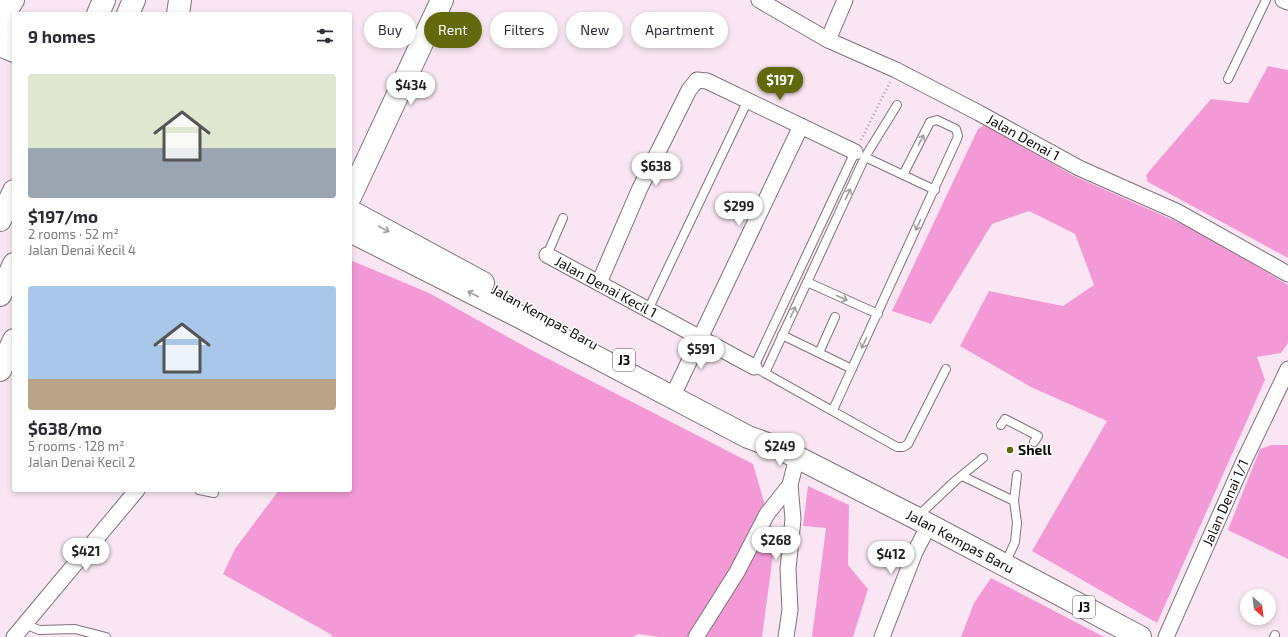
<!DOCTYPE html>
<html lang="en">
<head>
<meta charset="utf-8">
<style>
	body { margin:0; font-family:"Exo 2",sans-serif; background:#f7f7f7; color:#2b2b33; height:100vh; display:flex; flex-direction:column; font-size:15px; white-space:nowrap }
	* { box-sizing:border-box; margin:0 }
	p { font-size:13px; color:#7c7c81 }
	.icon { flex:none; width:22px; height:22px; fill:none; stroke:currentColor; stroke-width:2; stroke-linecap:round; stroke-linejoin:round }
	.map { position:relative; flex:1; overflow:hidden }
	.panel { position:absolute; left:12px; top:12px; width:340px; height:480px; display:flex; flex-direction:column; background:#fff; border-radius:4px; box-shadow:0 2px 6px #0003 }
	.panel>* { flex:none }
	.banner { position:absolute; left:364px; top:12px; width:380px; height:36px; display:flex; gap:8px }
	.needle { width:26px; rotate:152deg }
	.controls { position:absolute; left:1240px; top:589px; display:grid; gap:8px }
	.controls a { display:grid; place-items:center; width:36px; height:36px; border-radius:50%; background:#fff; box-shadow:0 2px 6px #0003; font-size:20px }
	.price { position:absolute; translate:-50% -34px; padding:0 9px; border-radius:14px; background:#fff; color:#222; font-size:13px; line-height:26px; filter:drop-shadow(0 1px 2px #0008) }
	.price::after { content:''; position:absolute; left:50%; top:24px; width:12px; height:9px; margin-left:-6px; background:inherit; clip-path:polygon(0 0,100% 0,50% 100%) }
	.price.on { background:#62690c; color:#fff }
	ul { padding:0; list-style:none }
	li { display:grid; align-content:center; gap:8px; height:212px; padding:0 16px }
	li span { display:grid; place-items:center; height:124px; border-radius:4px; color:#555 }
	li>.icon { margin-inline-start:auto }
	span .icon { width:72px; height:72px; fill:#fffc; stroke-width:1 }
	li b { font-size:17px }
	h2 { display:flex; justify-content:space-between; align-items:center; height:48px; padding:0 16px; font-size:17px }
	.tag { padding:0 14px; border-radius:18px; background:#fff; box-shadow:0 2px 6px #0003; font-size:14px; line-height:36px }
	.tag.on { background:#62690c; color:#fff }
	.map>svg:first-child { display:block }
	.forest { fill:#f39ad6 }
	.lines { fill:none; stroke-linecap:round; stroke-linejoin:round }
	.lane-casing { stroke:#82717c; stroke-width:10 }
	.street-casing { stroke:#82717c; stroke-width:17 }
	.secondary-casing { stroke:#82717c; stroke-width:24 }
	.primary-casing { stroke:#82717c; stroke-width:24 }
	.highway-casing { stroke:#82717c; stroke-width:24 }
	.path { stroke:#ad9ea8; stroke-width:2.5; stroke-dasharray:1 3; stroke-linecap:butt }
	.lane { stroke:#fff; stroke-width:8 }
	.street { stroke:#fff; stroke-width:15 }
	.secondary { stroke:#fff; stroke-width:22 }
	.primary { stroke:#fff; stroke-width:22 }
	.highway { stroke:#fff; stroke-width:22 }
	.oneway { stroke:#a09d9f }
	.poi-dot { fill:#62690c; stroke:#fff; stroke-width:1.5 }
	.labels { text-anchor:middle; stroke-width:3; stroke-linejoin:round; paint-order:stroke }
	.shield { fill:#fff; stroke:#585457; stroke-width:1 }
	.shield-label { font-size:13px; font-weight:bold; fill:#110b0f }
	.street-label { font-size:14px; fill:#110b0f; stroke:#fff }
	.poi-label { font-size:14px; font-weight:bold; fill:#110b0f; stroke:#fff; text-anchor:start }
</style>
</head>
<body>
<div class="map">
<svg width="1288" height="637" viewBox="0 0 1288 637">
	<rect width="100%" height="100%" fill="#f9e6f2"/>
	<!-- forest -->
	<path class="forest" d="M 1268,66 L 1288,70 L 1288,258 L 1148,182 L 1146,175 L 1211,99 L 1248,103 Z
		M 986,124 L 1072,175 L 1200,232 L 1288,285 L 1288,343 L 1281,353 L 1257,357 L 1265,380 L 1157,623 L 1032,551 L 1107,421 L 1031,387 L 960,346 L 989,291 L 1063,306 L 1094,285 L 1075,234 L 1029,211 L 992,224 L 931,324 L 892,311 L 978,129 Z
		M 350,260 L 429,293 L 533,351 L 753,464 L 775,540 L 762,637 L 660,637 L 638,634 L 633,637 L 331,637 L 332,635 L 223,574 L 235,549 L 279,490 L 350,490 Z
		M 1271,445 L 1288,445 L 1288,559 L 1228,530 L 1260,449 Z
		M 808,486 L 849,505 L 848,565 L 868,589 L 853,637 L 812,637 L 826,528 L 803,526 Z
		M 991,578 L 1104,637 L 961,637 L 974,603 Z"/>
	<g class="lines">
		<!-- lane casing -->
		<g class="lane-casing">
			<path id="lane" d="M 1228,79 L 1266,0
				M 855,152 L 754,367 L 897,447 L 903,447 L 908,444 L 946,369
				M 865,157 L 935,190
				M 547,255 L 563,218
				M 807,282 L 878,314
				M 648,310 L 748,100
				M 782,335 L 852,369
				M 819,353 L 835,317
				M 765,373 L 865,157 L 897,105
				M 833,410 L 957,139 L 958,136 L 956,129 L 937,120 L 930,122 L 903,175
				M 1001,425 L 1005,419 L 1038,436 L 1034,442
				M 962,476 L 1014,501
				M 199,490 L 214,493
				M 917,517 L 955,481 L 983,458
				M 1005,564 L 1015,542 L 1017,523 L 1014,501 L 1017,475
				M 25,624 L 39,630 L 75,629 L 106,637
				M 1274,637 L 1275,635"/>
		</g>
		<!-- street casing -->
		<g class="street-casing">
			<g id="street">
				<path id="s1" d="M 759,0 L 828,40 L 896,70 L 979,113 L 1079,168 L 1176,211 L 1288,274"/>
				<path d="M 1283,0 L 1288,2"/>
				<path d="M 828,40 L 845,0"/>
				<path id="s2" d="M 547,255 L 754,367"/>
				<path d="M 599,283 L 640,188 L 689,90 L 697,80 L 707,81 L 855,152"/>
				<path d="M 676,389 L 801,126"/>
				<path d="M 14,637 L 137,490"/>
				<path d="M 696,637 L 737,572 L 767,514 L 790,485"/>
				<path d="M 786,637 L 790,610 L 788,569 L 793,519 L 790,485 L 797,457"/>
				<path d="M 882,637 L 915,552 L 929,525"/>
				<path id="s3" d="M 1166,637 L 1243,463 L 1288,369"/>
			</g>
		</g>
		<!-- secondary casing -->
		<g class="secondary-casing">
			<path id="secondary" d="M 350,197 L 442,0"/>
		</g>
		<!-- primary casing -->
		<g class="primary-casing">
			<g id="primary">
				<path d="M 0,22 L 14,29"/>
				<path d="M 0,45 L 14,51"/>
				<path d="M 350,211 L 483,283"/>
				<path id="s4" d="M 350,231 L 520,317 L 748,437 L 781,449 L 916,518 L 1140,637"/>
			</g>
		</g>
		<!-- highway casing -->
		<g class="highway-casing">
			<path id="highway" d="M 98,14 L 104,0
				M 128,14 L 134,0
				M 178,14 L 180,0
				M 0,20 L 13,0
				M 0,220 L 14,191
				M 0,295 L 14,264
				M 0,370 L 14,340"/>
		</g>
		<!-- path -->
		<path class="path" d="M 861,140 L 890,82"/>
		<!-- lane -->
		<use href="#lane" class="lane"/>
		<!-- street -->
		<use href="#street" class="street"/>
		<!-- secondary -->
		<use href="#secondary" class="secondary"/>
		<!-- primary -->
		<use href="#primary" class="primary"/>
		<!-- highway -->
		<use href="#highway" class="highway"/>
	</g>
	<!-- one-way arrows -->
	<defs><path id="oneway-shaft" d="M-6 0H5M1.5-3L5.5 0L1.5 3" fill="none" stroke-width="1.6" stroke-linecap="round" stroke-linejoin="round"/></defs>
	<g class="oneway">
		<use href="#oneway-shaft" transform="translate(921 140) rotate(-63)"/>
		<use href="#oneway-shaft" transform="translate(848 194) rotate(-65)"/>
		<use href="#oneway-shaft" transform="translate(918 225) rotate(115)"/>
		<use href="#oneway-shaft" transform="translate(384 229) rotate(28)"/>
		<use href="#oneway-shaft" transform="translate(473 294) rotate(-153)"/>
		<use href="#oneway-shaft" transform="translate(842 298) rotate(24)"/>
		<use href="#oneway-shaft" transform="translate(793 312) rotate(-65)"/>
		<use href="#oneway-shaft" transform="translate(864 343) rotate(115)"/>
	</g>
	<!-- markers -->
	<circle class="poi-dot" cx="1010" cy="450" r="4"/>
	<g class="labels">
		<!-- shield labels -->
		<g class="shield">
			<rect x="613" y="349" width="22" height="22" rx="3"/>
			<rect x="1073" y="596" width="22" height="22" rx="3"/>
		</g>
		<g class="shield-label">
			<text x="624" y="365">J3</text>
			<text x="1084" y="612">J3</text>
		</g>
		<!-- street labels -->
		<g class="street-label">
			<text dy="5" stroke="none"><textPath href="#s1" startOffset="298">Jalan Denai 1</textPath></text>
			<text dy="5" stroke="none"><textPath href="#s2" startOffset="67">Jalan Denai Kecil 1</textPath></text>
			<text transform="translate(545 317) rotate(29)" y="5">Jalan Kempas Baru</text>
			<text dy="5" stroke="none"><textPath href="#s3" startOffset="147">Jalan Denai 1/1</textPath></text>
			<text dy="5" stroke="none"><textPath href="#s4" startOffset="685">Jalan Kempas Baru</textPath></text>
		</g>
		<!-- poi labels -->
		<g class="poi-label">
			<text x="1018" y="455">Shell</text>
		</g>
	</g>
</svg>
<div class="controls">
<a><svg class="needle" viewBox="-14 -14 28 28"><path d="M0-13l5 13h-10z" fill="#e53935"/><path d="M0 13l5-13h-10z" fill="#7c7c81"/></svg></a>
</div>
<b class="price on" style="left:780px;top:101px">$197</b>
<b class="price" style="left:411px;top:106px">$434</b>
<b class="price" style="left:656px;top:187px">$638</b>
<b class="price" style="left:739px;top:227px">$299</b>
<b class="price" style="left:701px;top:370px">$591</b>
<b class="price" style="left:780px;top:467px">$249</b>
<b class="price" style="left:776px;top:561px">$268</b>
<b class="price" style="left:86px;top:572px">$421</b>
<b class="price" style="left:891px;top:575px">$412</b>
<div class="banner">
<a class="tag">Buy</a>
<a class="tag on">Rent</a>
<a class="tag">Filters</a>
<a class="tag">New</a>
<a class="tag">Apartment</a>
</div>
<section class="panel">
<h2>9 homes<svg class="icon" aria-label="filters" viewBox="0 0 24 24"><path d="M4 7h16M4 17h16"/><circle cx="9" cy="7" r="2"/><circle cx="15" cy="17" r="2"/></svg></h2>
<ul>
<li><span style="background:linear-gradient(#dfe7d0 60%,#9aa5b1 0)"><svg class="icon" aria-label="home" viewBox="0 0 24 24"><path d="M3 11l9-7 9 7M6 9v11h12V9"/></svg></span><div><b>$197/mo</b><p>2 rooms · 52 m²</p><p>Jalan Denai Kecil 4</p></div></li>
<li><span style="background:linear-gradient(#a9c7e8 75%,#b9a48a 0)"><svg class="icon" aria-label="home" viewBox="0 0 24 24"><path d="M3 11l9-7 9 7M6 9v11h12V9"/></svg></span><div><b>$638/mo</b><p>5 rooms · 128 m²</p><p>Jalan Denai Kecil 2</p></div></li>
</ul>
</section>
</div>
</body>
</html>
